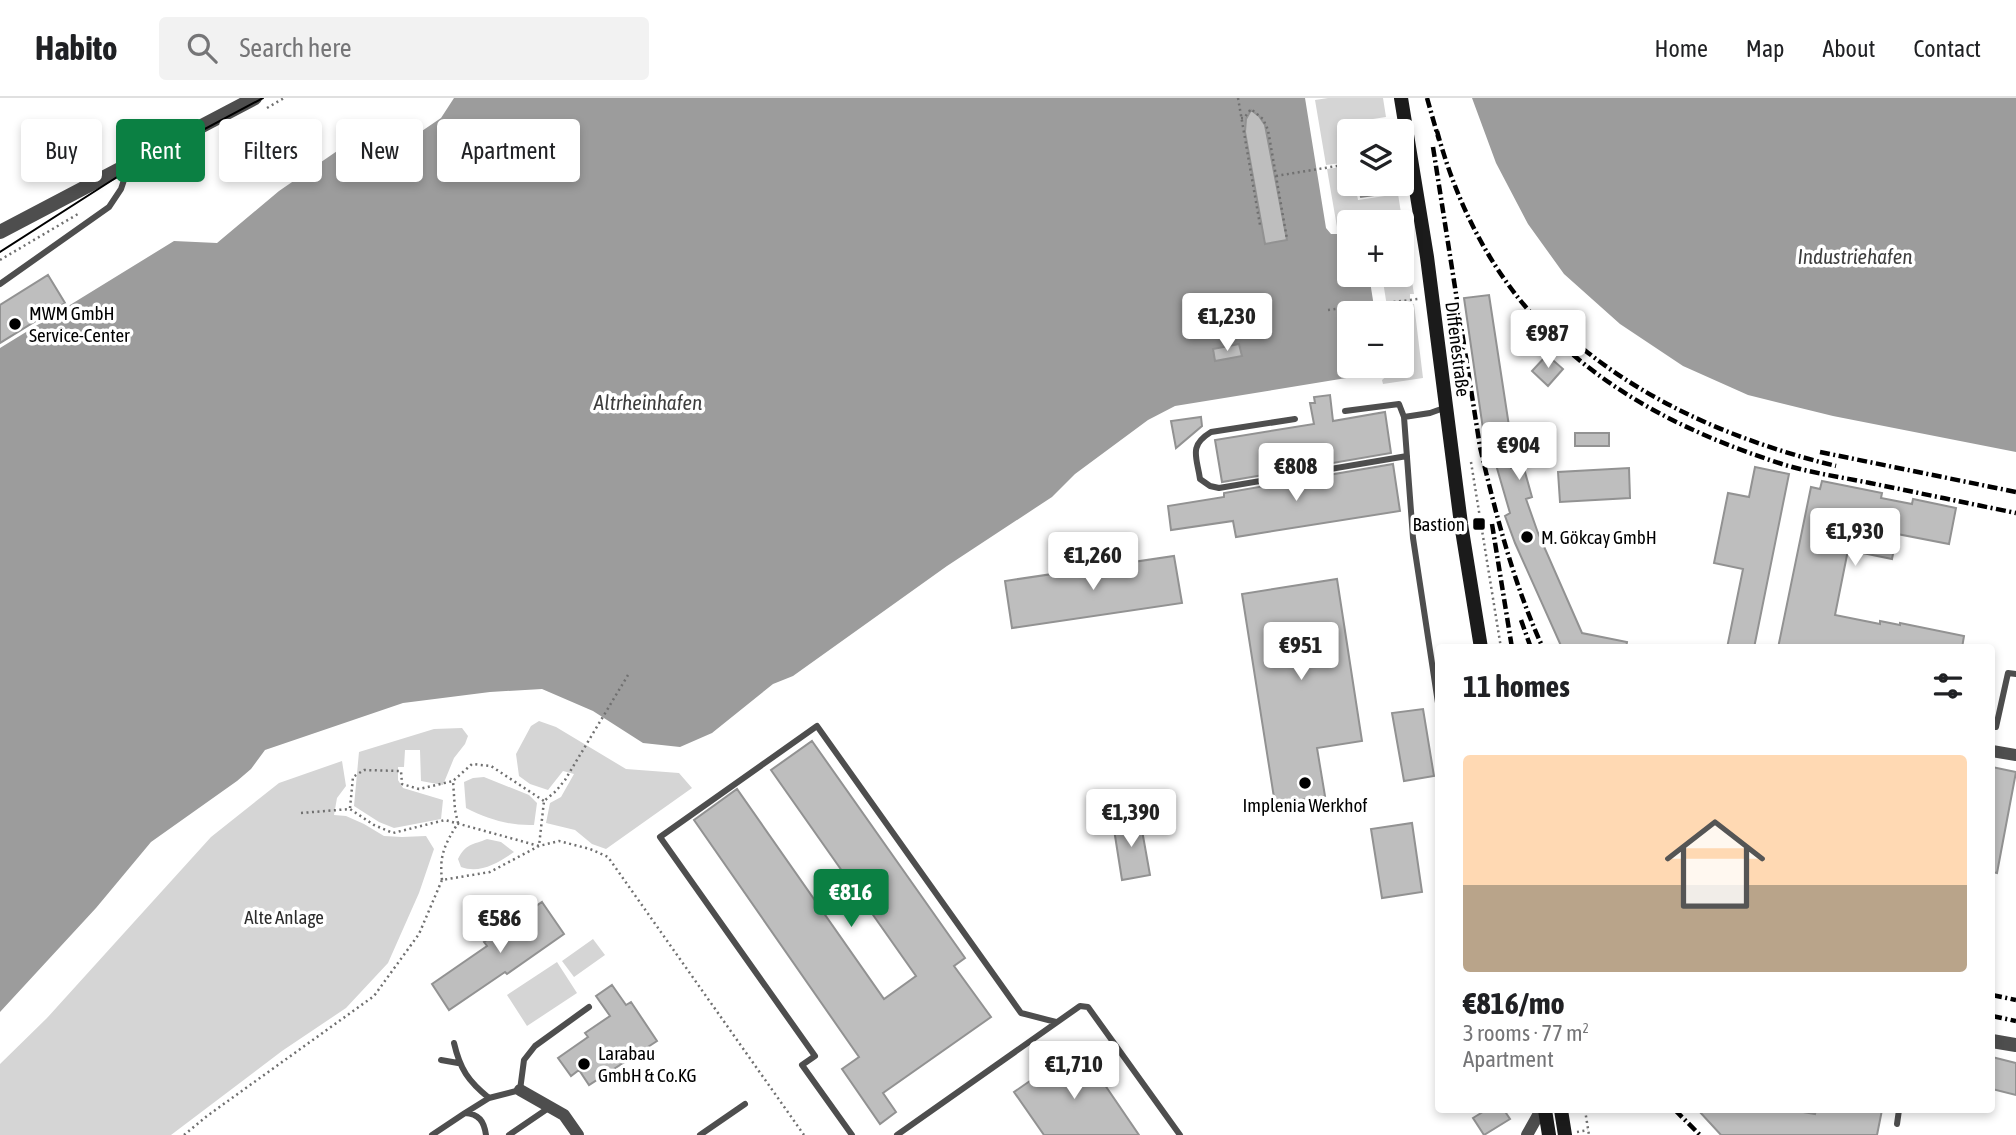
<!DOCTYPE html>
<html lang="en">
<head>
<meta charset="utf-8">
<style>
	body { margin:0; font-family:"Asap Condensed",sans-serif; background:#f2f2f2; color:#202124; height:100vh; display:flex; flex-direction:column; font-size:26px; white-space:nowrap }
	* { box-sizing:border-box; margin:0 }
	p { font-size:23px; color:#757577 }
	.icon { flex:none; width:38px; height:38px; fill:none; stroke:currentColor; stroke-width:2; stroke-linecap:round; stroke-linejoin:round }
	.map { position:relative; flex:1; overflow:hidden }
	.drawer { position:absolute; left:1435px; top:546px; width:560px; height:469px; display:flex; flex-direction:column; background:#fff; border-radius:7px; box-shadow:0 4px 10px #0003 }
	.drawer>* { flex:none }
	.top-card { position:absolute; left:21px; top:21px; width:665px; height:63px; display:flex; gap:14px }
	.controls { position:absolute; left:1337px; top:21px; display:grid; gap:14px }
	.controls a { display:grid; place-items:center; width:77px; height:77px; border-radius:7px; background:#fff; box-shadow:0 4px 10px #0003; font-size:35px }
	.price { position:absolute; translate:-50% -60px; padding:0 16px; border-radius:7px; background:#fff; color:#222; font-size:23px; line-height:46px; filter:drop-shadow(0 2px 4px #0008) }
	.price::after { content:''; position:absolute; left:50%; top:42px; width:21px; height:16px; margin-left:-10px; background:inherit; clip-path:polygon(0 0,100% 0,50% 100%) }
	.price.selected { background:#0b8043; color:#fff }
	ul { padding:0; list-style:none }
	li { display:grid; align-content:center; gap:14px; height:371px; padding:0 28px }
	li+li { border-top:2px solid #e0e0e0 }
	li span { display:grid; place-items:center; height:217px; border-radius:7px; color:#555 }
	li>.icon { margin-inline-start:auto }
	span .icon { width:126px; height:126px; fill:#fffc; stroke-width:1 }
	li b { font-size:30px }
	h2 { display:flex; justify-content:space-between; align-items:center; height:84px; padding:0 28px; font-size:30px }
	.pill { padding:0 24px; border-radius:7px; background:#fff; box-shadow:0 4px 10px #0003; font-size:24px; line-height:63px }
	.pill.selected { background:#0b8043; color:#fff }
	header { display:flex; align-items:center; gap:42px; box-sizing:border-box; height:98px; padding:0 35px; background:#fff; border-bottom:2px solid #e0e0e0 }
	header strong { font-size:33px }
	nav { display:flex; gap:38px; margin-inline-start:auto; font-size:24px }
	.search { width:490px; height:63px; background:#f2f2f2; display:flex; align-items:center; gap:18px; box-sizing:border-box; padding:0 24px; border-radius:7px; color:#757577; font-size:26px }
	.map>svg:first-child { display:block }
	.green { fill:#d5d5d5 }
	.water { fill:#9c9c9c }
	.building { fill:#bebebe; stroke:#929292; stroke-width:2 }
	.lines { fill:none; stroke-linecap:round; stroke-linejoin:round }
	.path { stroke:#707070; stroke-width:2.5; stroke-dasharray:2 3.5; stroke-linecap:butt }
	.service { stroke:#4e4e4e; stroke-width:6 }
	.minor { stroke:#4e4e4e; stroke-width:12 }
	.tertiary { stroke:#4e4e4e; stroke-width:14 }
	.secondary { stroke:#1b1b1b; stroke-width:14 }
	.tram { stroke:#000; stroke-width:2 }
	.rail { stroke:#000; stroke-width:4.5; stroke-dasharray:10 3.5 2 3.5; stroke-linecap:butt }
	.poi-dot { fill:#000; stroke:#fff; stroke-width:2.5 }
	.labels { text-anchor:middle; stroke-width:7; stroke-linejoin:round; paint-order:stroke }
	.poi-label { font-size:19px; fill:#000; stroke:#fff; text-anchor:start }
	.street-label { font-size:19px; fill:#000; stroke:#fff }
	.park-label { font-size:19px; fill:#2c2c2c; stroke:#fff }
	.water-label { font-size:21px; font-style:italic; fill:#3d3d3d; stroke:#fff }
</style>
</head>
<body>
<header>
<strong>Habito</strong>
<div class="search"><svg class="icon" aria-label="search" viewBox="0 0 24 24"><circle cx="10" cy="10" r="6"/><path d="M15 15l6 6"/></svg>Search here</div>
<nav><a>Home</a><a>Map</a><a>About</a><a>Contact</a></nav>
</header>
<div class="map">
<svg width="2016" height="1037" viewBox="0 0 2016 1037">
	<rect width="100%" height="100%" fill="#fff"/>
	<!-- green -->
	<path class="green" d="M 1328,0 L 1383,0 L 1386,19 L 1347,25 L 1349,64 L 1326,67 L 1315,2 Z
		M 1349,68 L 1349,86 L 1355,86 L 1358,102 L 1398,96 L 1414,196 L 1410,196 L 1410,206 L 1414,206 L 1423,280 L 1383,286 L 1382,282 L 1395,271 L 1395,268 L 1402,268 L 1402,215 L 1388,215 L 1382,177 L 1402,177 L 1402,124 L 1349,124 L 1349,128 L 1337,129 L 1327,71 Z
		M 539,623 L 556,629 L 626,671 L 679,675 L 692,690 L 606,751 L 592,746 L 575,732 L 546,725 L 550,705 L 561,699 L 574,676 L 563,673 L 548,692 L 530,686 L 519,678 L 516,656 L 531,628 Z
		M 462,630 L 468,638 L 465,646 L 454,660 L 443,687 L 421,683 L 420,652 L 405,652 L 404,669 L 398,669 L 398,682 L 403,690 L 443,702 L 441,721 L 394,730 L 379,724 L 354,708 L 359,654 L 434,631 Z
		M 342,663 L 346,688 L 337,700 L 334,717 L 346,718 L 364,726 L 384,738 L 402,739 L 426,738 L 434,751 L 419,795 L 388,865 L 346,910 L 282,953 L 171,1037 L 0,1037 L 0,966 L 47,920 L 211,739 L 279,685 Z
		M 484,679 L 529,697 L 537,705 L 534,727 C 509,728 488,721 466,710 L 464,684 L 473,680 Z
		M 487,741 L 501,744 L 514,754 C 498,765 480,776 461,769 L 458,761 C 466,745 473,747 487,741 Z
		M 593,841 L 605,857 L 574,879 L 562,863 Z
		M 557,864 L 577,895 L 527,928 L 507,897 Z"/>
	<!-- water -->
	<path class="water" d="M 454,0 L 1305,0 L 1326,130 L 1331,136 L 1349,136 L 1349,177 L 1369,177 L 1375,215 L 1349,215 L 1349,268 L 1383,268 L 1383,274 L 1175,308 L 1148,322 L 1075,376 L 1052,399 L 947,468 L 793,578 L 773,586 L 712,635 L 680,649 L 643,645 L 593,613 L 542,591 L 490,594 L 403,605 L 265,652 L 251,671 L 237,683 L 151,744 L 96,810 L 0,914 L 0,250 L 174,143 L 217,145 L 279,93 L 356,40 L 416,37 L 441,20 Z
		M 1472,0 L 2016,0 L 2016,354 L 1833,318 L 1748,297 L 1683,268 L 1620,226 L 1564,176 L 1528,126 L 1496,65 Z"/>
	<!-- building -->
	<path class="building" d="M 1251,12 L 1259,18 L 1265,27 L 1287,142 L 1265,146 L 1245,34 L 1246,21 Z
		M 1358,86 L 1403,86 L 1403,93 L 1361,99 Z
		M 48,177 L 65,205 L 0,245 L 0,207 Z
		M 1489,197 L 1509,328 L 1505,328 L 1511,370 L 1523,367 L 1532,399 L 1526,401 L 1538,435 L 1582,535 L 1627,544 L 1626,550 L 1562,550 L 1515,445 L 1505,418 L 1510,415 L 1492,353 L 1489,337 L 1484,338 L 1464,200 Z
		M 1239,246 L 1242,258 L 1215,263 L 1213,251 Z
		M 1547,257 L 1563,271 L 1548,288 L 1532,273 Z
		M 1330,297 L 1333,323 L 1385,314 L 1391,355 L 1222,384 L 1215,342 L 1314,326 L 1310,305 L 1315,305 L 1314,299 Z
		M 1201,319 L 1202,328 L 1176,350 L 1171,323 Z
		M 1575,335 L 1609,335 L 1609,348 L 1575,348 Z
		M 1393,366 L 1400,413 L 1236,439 L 1233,423 L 1171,432 L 1168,408 L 1224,399 L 1224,395 Z
		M 1755,369 L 1789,376 L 1754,550 L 1727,550 L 1743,471 L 1714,465 L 1728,395 L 1749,399 Z
		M 1629,370 L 1630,400 L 1560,404 L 1558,374 Z
		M 1822,383 L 1882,395 L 1881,400 L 1912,406 L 1913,401 L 1956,410 L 1949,446 L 1897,436 L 1892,461 L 1848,452 L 1835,517 L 1880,526 L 1880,523 L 1900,527 L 1900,525 L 1964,538 L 1962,550 L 1778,550 L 1811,389 L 1820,391 Z
		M 1174,458 L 1182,505 L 1012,530 L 1005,483 Z
		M 1337,481 L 1362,643 L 1317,650 L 1325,698 L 1275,706 L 1242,496 Z
		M 1423,611 L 1434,678 L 1404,683 L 1392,615 Z
		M 812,643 L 965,860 L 954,868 L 991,919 L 883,995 L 896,1014 L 880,1026 L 842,971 L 859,959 L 694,722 L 737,691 L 884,901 L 916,878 L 771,672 Z
		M 1992,669 L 2016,674 L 1997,775 L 1992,774 Z
		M 1140,721 L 1150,777 L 1122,782 L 1113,725 Z
		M 1412,725 L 1422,794 L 1382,800 L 1371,731 Z
		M 542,804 L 564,836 L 507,876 L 505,874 L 449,912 L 432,886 L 487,848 L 484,844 Z
		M 612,887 L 626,907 L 631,904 L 657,943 L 589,987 L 579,972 L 571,978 L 558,960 L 588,939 L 585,935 L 610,918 L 596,898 Z
		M 1079,949 L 1139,1037 L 1044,1037 L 1014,994 Z
		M 1992,959 L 2016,965 L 2016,997 L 1992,991 Z
		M 1486,1012 L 1504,1012 L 1510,1021 L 1484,1037 L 1473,1020 Z
		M 1698,1012 L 1792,1012 L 1815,1016 L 1816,1012 L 1882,1012 L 1877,1037 L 1721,1037 Z"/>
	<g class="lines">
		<!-- path -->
		<path class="path" d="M 1238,0 L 1260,127
			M 267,10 L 284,0
			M 1241,20 L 1244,20 L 1251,11 L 1263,21 L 1268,32 L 1287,141
			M 1276,78 L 1349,66
			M 136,83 L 200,47
			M 0,162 L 78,116
			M 1328,212 L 1418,201
			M 1471,364 L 1501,550
			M 350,710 L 353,679 L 364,672 L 401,673 L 402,686 L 419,691 L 453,683
			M 301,715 L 350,711 L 374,727 L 393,735 L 445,722 L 539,748 L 544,703 L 556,693 L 565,682 L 628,577
			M 442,782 C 439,757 445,746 458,725 L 455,712 L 453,683 L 472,666 L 491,668 L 544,703
			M 1585,1012 L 1589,1037
			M 1577,1034 L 1588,1032
			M 184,1037 L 207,1018 L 374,898 L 419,836 L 442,782 L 490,774 L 539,748 L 559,743 L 590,751 L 608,759 L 804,1037"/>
		<!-- service -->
		<path class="service" d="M 0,186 L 109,109 L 121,91 L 128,70
			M 1345,313 L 1399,306 L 1404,319 L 1430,315 L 1444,310
			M 1404,319 L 1413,440 L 1438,605
			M 1295,321 L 1211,334 C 1188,348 1197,359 1200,381 L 1210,388 L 1219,390 L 1407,358
			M 1992,628 L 1996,629 L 2008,575 L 2016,576
			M 454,945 C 460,971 468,983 489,1000
			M 441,962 L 458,965
			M 465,1015 L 489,1000 L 520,992 L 524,962 L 535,948 L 589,909
			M 1897,1026 L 1899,1012
			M 432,1037 L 465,1015 C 479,1016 484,1023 486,1037
			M 509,1037 L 550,1009
			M 700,1037 L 745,1006
			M 852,1037 L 802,967 L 815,958 L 660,739 L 817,628 L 1021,915 L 1056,924
			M 897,1037 L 1080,908 L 1088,909 L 1180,1037"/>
		<!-- minor -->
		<path class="minor" d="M 1992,653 L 2016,657
			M 520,992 L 564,1017 L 578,1037
			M 1527,1037 L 1541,1012"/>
		<!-- tertiary -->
		<path class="tertiary" d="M 0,134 L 255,0
			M 1992,943 L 2016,947"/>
		<!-- secondary -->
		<path class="secondary" d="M 1401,0 L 1427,159 L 1461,426 L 1481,550
			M 1545,1012 L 1549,1037
			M 1561,1012 L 1565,1037"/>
		<!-- tram -->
		<path class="tram" d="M 0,154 L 128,72 L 263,0"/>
		<!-- rail -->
		<path class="rail" d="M 1427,0 L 1439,42
			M 1437,33 C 1487,217 1607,310 1782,366 C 1811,375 1841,379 1870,385 C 1919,395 1967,405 2016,415
			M 1433,49 L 1480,349 C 1496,417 1514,487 1543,550
			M 1555,226 C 1632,300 1734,343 1836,368
			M 1820,354 L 2016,394
			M 1492,426 L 1512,550
			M 1521,522 L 1531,550
			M 1992,897 L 2016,902
			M 1992,918 L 2016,923
			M 1675,1012 L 1700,1037"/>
	</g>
	<!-- markers -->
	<g class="poi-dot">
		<circle cx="15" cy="226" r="7"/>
		<rect x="1472" y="419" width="14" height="14" rx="3.5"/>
		<circle cx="1527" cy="439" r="7"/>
		<circle cx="1305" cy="685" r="7"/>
		<circle cx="584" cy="966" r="7"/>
	</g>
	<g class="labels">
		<!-- poi labels -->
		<g class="poi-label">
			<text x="29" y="222">MWM GmbH<tspan x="29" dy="22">Service-Center</tspan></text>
			<text x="1465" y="433" text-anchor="end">Bastion</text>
			<text x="1541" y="446">M. Gökcay GmbH</text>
			<text x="1305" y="714" text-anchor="middle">Implenia Werkhof</text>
			<text x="598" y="962">Larabau<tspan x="598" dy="22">GmbH &amp; Co.KG</tspan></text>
		</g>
		<!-- street labels -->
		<g class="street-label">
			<text transform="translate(1458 251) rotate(83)" y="7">Diffenéstraße</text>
		</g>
		<!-- park labels -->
		<g class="park-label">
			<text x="284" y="826">Alte Anlage</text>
		</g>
		<!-- water labels -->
		<g class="water-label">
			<text x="1855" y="166">Industriehafen</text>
			<text x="648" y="312">Altrheinhafen</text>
		</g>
	</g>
</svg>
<div class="controls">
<a><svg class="icon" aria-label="layers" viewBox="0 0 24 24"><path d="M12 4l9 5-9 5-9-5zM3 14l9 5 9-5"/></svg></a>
<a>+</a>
<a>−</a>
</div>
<b class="price" style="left:1227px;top:255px">€1,230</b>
<b class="price" style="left:1548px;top:272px">€987</b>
<b class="price" style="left:1519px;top:384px">€904</b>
<b class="price" style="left:1296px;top:405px">€808</b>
<b class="price" style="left:1855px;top:470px">€1,930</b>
<b class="price" style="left:1093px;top:494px">€1,260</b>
<b class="price" style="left:1301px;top:584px">€951</b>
<b class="price" style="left:1131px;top:751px">€1,390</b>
<b class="price selected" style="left:851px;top:831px">€816</b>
<b class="price" style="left:500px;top:857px">€586</b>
<b class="price" style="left:1074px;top:1003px">€1,710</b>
<div class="top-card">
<a class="pill">Buy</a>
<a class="pill selected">Rent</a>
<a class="pill">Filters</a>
<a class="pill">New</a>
<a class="pill">Apartment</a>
</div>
<section class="drawer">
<h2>11 homes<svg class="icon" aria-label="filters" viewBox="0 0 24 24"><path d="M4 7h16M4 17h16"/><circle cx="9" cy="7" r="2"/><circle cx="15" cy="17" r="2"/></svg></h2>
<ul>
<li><span style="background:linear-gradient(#ffd9b3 60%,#b9a48a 0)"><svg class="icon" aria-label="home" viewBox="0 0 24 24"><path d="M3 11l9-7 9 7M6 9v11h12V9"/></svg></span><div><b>€816/mo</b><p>3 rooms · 77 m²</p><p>Apartment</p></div></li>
</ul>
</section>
</div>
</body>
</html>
